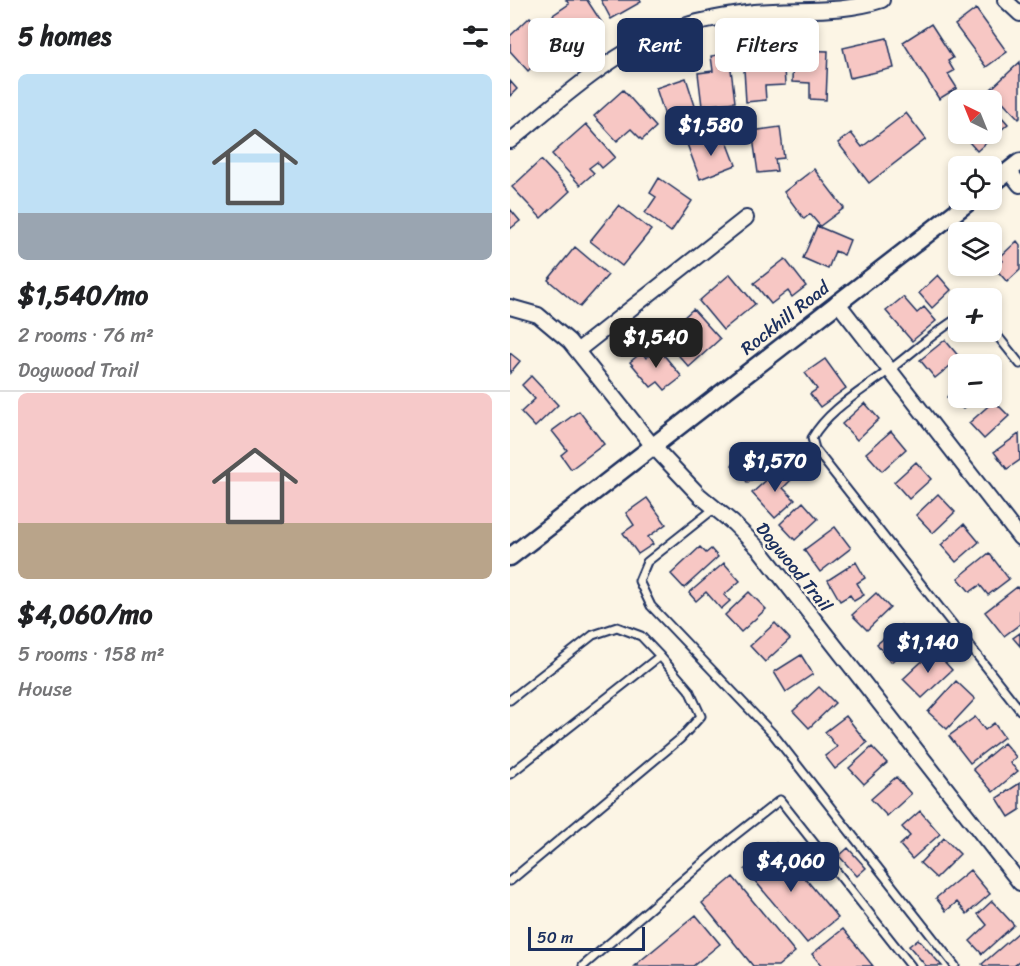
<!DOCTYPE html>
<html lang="en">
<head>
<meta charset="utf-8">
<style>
	body { margin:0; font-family:Sriracha,sans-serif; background:#f6f6f6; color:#202124; height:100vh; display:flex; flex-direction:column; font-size:22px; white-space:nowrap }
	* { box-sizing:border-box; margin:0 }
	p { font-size:20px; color:#757577 }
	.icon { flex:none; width:33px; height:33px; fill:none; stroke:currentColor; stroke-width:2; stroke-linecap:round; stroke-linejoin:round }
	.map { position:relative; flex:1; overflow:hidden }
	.panel { display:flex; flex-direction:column; background:#fff; width:510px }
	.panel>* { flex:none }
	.banner { position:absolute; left:18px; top:18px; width:402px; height:54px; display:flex; gap:12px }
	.needle { width:39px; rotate:317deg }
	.tools { position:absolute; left:438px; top:90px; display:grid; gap:12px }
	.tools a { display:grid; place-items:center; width:54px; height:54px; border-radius:9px; background:#fff; box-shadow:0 3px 9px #0003; font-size:30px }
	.scale { position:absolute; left:18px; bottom:15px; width:117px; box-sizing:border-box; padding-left:6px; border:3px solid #1b2f5e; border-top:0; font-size:16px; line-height:21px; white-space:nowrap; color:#1b2f5e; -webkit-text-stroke:4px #fcf5e5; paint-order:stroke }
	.price { position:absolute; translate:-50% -51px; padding:0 14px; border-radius:12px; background:#1b2f5e; color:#fff; font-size:20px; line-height:39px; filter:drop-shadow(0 2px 3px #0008) }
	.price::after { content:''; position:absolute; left:50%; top:36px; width:18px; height:14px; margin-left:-9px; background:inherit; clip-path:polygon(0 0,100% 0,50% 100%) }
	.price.selected { background:#222; color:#fff }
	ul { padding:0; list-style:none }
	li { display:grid; align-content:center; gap:12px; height:318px; padding:0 18px }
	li+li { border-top:2px solid #e0e0e0 }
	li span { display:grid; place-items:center; height:186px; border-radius:9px; color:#555 }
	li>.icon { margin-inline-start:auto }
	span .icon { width:108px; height:108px; fill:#fffc; stroke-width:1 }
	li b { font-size:26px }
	h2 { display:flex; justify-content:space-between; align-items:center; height:72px; padding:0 18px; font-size:26px }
	.tag { padding:0 21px; border-radius:9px; background:#fff; box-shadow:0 3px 9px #0003; font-size:21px; line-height:54px }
	.tag.selected { background:#1b2f5e; color:#fff }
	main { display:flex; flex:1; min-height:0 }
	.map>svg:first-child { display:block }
	.building { fill:#f7c7c4; stroke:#1b2f5e; stroke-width:1.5 }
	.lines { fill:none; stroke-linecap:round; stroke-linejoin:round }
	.service-casing { stroke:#1b2f5e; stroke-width:11 }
	.minor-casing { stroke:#1b2f5e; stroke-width:18 }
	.tertiary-casing { stroke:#1b2f5e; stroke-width:21 }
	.service { stroke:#fcf5e5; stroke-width:7 }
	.minor { stroke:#fcf5e5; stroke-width:14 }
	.tertiary { stroke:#fcf5e5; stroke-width:16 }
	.labels { text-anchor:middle; stroke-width:5; stroke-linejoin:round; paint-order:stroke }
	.street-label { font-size:18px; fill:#1b2f5e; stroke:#fcf5e5 }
</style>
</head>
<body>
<main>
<section class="panel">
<h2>5 homes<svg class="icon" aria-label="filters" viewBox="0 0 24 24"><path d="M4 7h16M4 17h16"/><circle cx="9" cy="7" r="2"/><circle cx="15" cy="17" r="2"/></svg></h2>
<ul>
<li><span style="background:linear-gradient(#bfe0f5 75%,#9aa5b1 0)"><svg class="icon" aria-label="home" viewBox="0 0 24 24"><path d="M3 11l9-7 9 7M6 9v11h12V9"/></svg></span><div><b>$1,540/mo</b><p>2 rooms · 76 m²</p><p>Dogwood Trail</p></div></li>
<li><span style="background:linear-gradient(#f6c9c9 70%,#b9a48a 0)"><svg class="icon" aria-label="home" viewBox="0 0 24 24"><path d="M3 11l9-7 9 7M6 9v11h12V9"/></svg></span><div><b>$4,060/mo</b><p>5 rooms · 158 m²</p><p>House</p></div></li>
</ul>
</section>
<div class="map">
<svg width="510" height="966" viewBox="0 0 510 966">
	<rect width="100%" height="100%" fill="#fcf5e5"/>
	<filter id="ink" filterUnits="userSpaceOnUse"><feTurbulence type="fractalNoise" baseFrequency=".0167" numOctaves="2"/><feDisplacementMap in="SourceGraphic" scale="12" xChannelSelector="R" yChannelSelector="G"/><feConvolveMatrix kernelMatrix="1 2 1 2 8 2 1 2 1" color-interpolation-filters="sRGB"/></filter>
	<g filter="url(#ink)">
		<!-- building -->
		<path class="building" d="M 56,0 L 77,0 L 92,23 L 62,43 L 43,15 L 59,4 Z
			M 91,0 L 130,0 L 131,2 L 101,19 Z
			M 466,9 L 497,52 L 476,67 L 445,25 Z
			M 20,17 L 50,50 L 34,65 L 29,60 L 18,71 L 0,51 L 0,36 Z
			M 421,24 L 443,58 L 438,61 L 444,71 L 438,74 L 447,88 L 429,99 L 393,42 Z
			M 377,38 L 384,68 L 340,78 L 333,48 Z
			M 273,50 L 275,85 L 255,86 L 256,100 L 236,102 L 233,53 Z
			M 283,50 L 318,51 L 316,100 L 300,99 L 300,83 L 282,82 Z
			M 219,53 L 225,102 L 192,106 L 188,73 L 203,71 L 201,56 Z
			M 510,62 L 510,118 L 509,119 L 481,89 Z
			M 176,78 L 186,109 L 156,119 L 146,88 Z
			M 0,81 L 7,89 L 0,96 Z
			M 113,90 L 146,127 L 132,140 L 121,129 L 107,141 L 84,116 Z
			M 482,106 L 498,124 L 467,151 L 452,134 L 482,134 Z
			M 396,113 L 416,139 L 359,183 L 328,143 L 341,133 L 352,147 Z
			M 448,116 L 448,130 L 442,122 Z
			M 76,124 L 105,157 L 92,168 L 87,162 L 79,168 L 84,173 L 70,185 L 42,154 Z
			M 270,127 L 274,158 L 265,159 L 267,171 L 248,173 L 242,131 Z
			M 194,138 L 197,146 L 216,139 L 226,165 L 190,179 L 177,144 Z
			M 31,160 L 60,191 L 31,218 L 2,187 Z
			M 304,169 L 334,208 L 310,226 L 300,214 L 294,219 L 274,192 Z
			M 149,178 L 182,201 L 161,232 L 135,213 L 146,197 L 140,193 Z
			M 109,205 L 141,230 L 112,266 L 80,241 Z
			M 0,209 L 10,221 L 0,229 Z
			M 307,226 L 340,240 L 334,255 L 325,251 L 318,269 L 293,258 Z
			M 507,241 L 510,245 L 510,270 L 497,282 L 485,268 L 493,261 L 490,257 Z
			M 65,247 L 98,275 L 70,307 L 38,280 Z
			M 275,259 L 296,286 L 282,297 L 278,291 L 261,304 L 244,283 Z
			M 220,274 L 245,304 L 213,330 L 189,301 Z
			M 428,275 L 441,290 L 422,308 L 409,293 Z
			M 393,297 L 407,313 L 414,307 L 426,321 L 402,341 L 376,311 Z
			M 183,309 L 210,339 L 179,367 L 152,337 Z
			M 435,340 L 450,358 L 425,378 L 410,360 Z
			M 148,348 L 172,377 L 155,390 L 148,382 L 141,387 L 120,362 L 132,352 L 136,358 Z
			M 0,353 L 10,361 L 0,373 Z
			M 315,359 L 336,388 L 310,407 L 300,394 L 307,389 L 295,373 Z
			M 21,376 L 48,405 L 25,427 L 11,412 L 25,399 L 12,385 Z
			M 448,381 L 448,398 L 462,398 L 453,409 L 437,397 Z
			M 484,401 L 499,416 L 474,439 L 459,423 Z
			M 355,403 L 369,419 L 347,440 L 332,424 Z
			M 69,411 L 94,444 L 61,469 L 51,455 L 57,450 L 42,431 Z
			M 381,431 L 396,449 L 372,471 L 356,453 Z
			M 509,434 L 510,460 L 497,469 L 484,452 Z
			M 251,449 L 262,462 L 238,483 L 222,465 L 239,450 L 244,456 Z
			M 406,462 L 421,479 L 399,499 L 384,482 Z
			M 270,468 L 281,480 L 273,488 L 285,500 L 265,518 L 242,493 Z
			M 428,494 L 445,512 L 423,533 L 406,515 Z
			M 137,498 L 156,524 L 138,537 L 143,544 L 128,554 L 113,533 L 124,525 L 116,513 Z
			M 293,502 L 308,519 L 285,540 L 270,524 Z
			M 454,524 L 469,542 L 446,562 L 431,545 Z
			M 325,527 L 341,548 L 310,572 L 294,550 Z
			M 190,547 L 196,553 L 201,549 L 208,557 L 174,588 L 161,574 Z
			M 479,553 L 499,579 L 478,595 L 470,585 L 460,592 L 448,578 Z
			M 346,562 L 355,578 L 347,583 L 354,595 L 344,601 L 340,595 L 330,601 L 318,580 Z
			M 214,563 L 230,581 L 214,595 L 220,601 L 211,609 L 196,592 L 186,601 L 179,593 Z
			M 507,587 L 510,591 L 510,624 L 494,636 L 475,612 Z
			M 239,592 L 256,609 L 231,632 L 215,615 Z
			M 366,593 L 380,608 L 357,630 L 342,615 Z
			M 265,623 L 280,639 L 255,662 L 240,646 Z
			M 391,625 L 405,643 L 381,662 L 367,644 Z
			M 510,633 L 510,646 L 503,638 Z
			M 424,650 L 442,670 L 412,698 L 393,679 Z
			M 291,655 L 303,674 L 276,692 L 264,672 Z
			M 446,681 L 465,699 L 437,729 L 418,712 Z
			M 309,687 L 325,703 L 299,728 L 283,711 Z
			M 336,716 L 357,743 L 325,769 L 315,756 L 327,747 L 315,732 Z
			M 465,717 L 475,730 L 484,723 L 494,737 L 460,763 L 439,736 Z
			M 494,743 L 506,757 L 500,763 L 508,771 L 483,792 L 463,769 Z
			M 362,747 L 377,763 L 354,784 L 339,768 Z
			M 386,777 L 401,794 L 377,816 L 361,799 Z
			M 510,783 L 510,810 L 499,817 L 487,798 Z
			M 410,811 L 430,834 L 402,859 L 390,845 L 400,836 L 392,827 Z
			M 434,838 L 450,854 L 426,878 L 410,863 Z
			M 266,843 L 328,918 L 297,943 L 235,869 Z
			M 338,848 L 356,868 L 347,876 L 329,856 Z
			M 460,870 L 480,894 L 457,914 L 447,902 L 436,911 L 426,898 Z
			M 223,877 L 285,952 L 268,966 L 243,966 L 192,903 Z
			M 482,901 L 504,925 L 472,954 L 460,941 L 477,925 L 468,914 Z
			M 186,915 L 210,944 L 183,966 L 124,966 Z
			M 333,929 L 363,966 L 312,966 L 302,954 Z
			M 509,932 L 510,961 L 504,966 L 474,966 L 472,964 Z
			M 408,939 L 432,966 L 416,966 L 399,946 Z"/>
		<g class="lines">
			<!-- service casing -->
			<g class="service-casing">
				<path id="service" d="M 448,318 C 423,333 401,354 378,371 C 352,391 319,409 302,438 L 305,449 L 510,710
					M 482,329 L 510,364
					M 205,508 L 137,562 L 129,581 L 141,606 L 263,734 L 445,966
					M 0,700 L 83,635 L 107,627 L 131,636 L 150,656 L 179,690 L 191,716 L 170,739 L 0,881
					M 0,774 L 150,656
					M 73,966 L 223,837 L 270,800 L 401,966"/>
			</g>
			<!-- minor casing -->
			<g class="minor-casing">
				<path id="minor" d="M 495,0 L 510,14
					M 0,141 C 53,98 107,46 174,26 C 196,19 222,15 245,12 C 288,8 330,14 372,0
					M 499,171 L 510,185
					M 327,302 L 510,538
					M 0,307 L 28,315 L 59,341 L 142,445 L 189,495 L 223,523 L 250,550 L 510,883
					M 67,351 L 236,218"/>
			</g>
			<!-- tertiary casing -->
			<g class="tertiary-casing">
				<path id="tertiary" d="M 482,184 L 510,162
					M 0,557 L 461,200"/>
			</g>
			<!-- service -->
			<use href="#service" class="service"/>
			<!-- minor -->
			<use href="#minor" class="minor"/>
			<!-- tertiary -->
			<use href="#tertiary" class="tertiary"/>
		</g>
	</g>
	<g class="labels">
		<!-- street labels -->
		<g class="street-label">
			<text transform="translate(275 318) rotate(-38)" y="6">Rockhill Road</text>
			<text transform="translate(284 567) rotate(51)" y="6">Dogwood Trail</text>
		</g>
	</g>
</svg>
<div class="tools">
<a><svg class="needle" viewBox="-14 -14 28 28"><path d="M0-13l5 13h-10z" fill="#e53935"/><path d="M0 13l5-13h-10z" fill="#757577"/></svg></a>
<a><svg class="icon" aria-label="locate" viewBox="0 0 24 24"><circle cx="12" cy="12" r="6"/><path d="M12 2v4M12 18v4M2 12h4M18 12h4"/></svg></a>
<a><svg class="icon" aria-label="layers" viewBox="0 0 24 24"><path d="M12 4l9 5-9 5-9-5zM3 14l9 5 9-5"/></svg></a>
<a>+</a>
<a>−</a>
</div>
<div class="scale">50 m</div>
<b class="price" style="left:201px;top:157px">$1,580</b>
<b class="price selected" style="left:146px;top:369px">$1,540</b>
<b class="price" style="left:265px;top:493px">$1,570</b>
<b class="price" style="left:418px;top:674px">$1,140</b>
<b class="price" style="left:281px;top:893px">$4,060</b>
<div class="banner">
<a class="tag">Buy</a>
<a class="tag selected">Rent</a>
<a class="tag">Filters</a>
</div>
</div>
</main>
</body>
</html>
